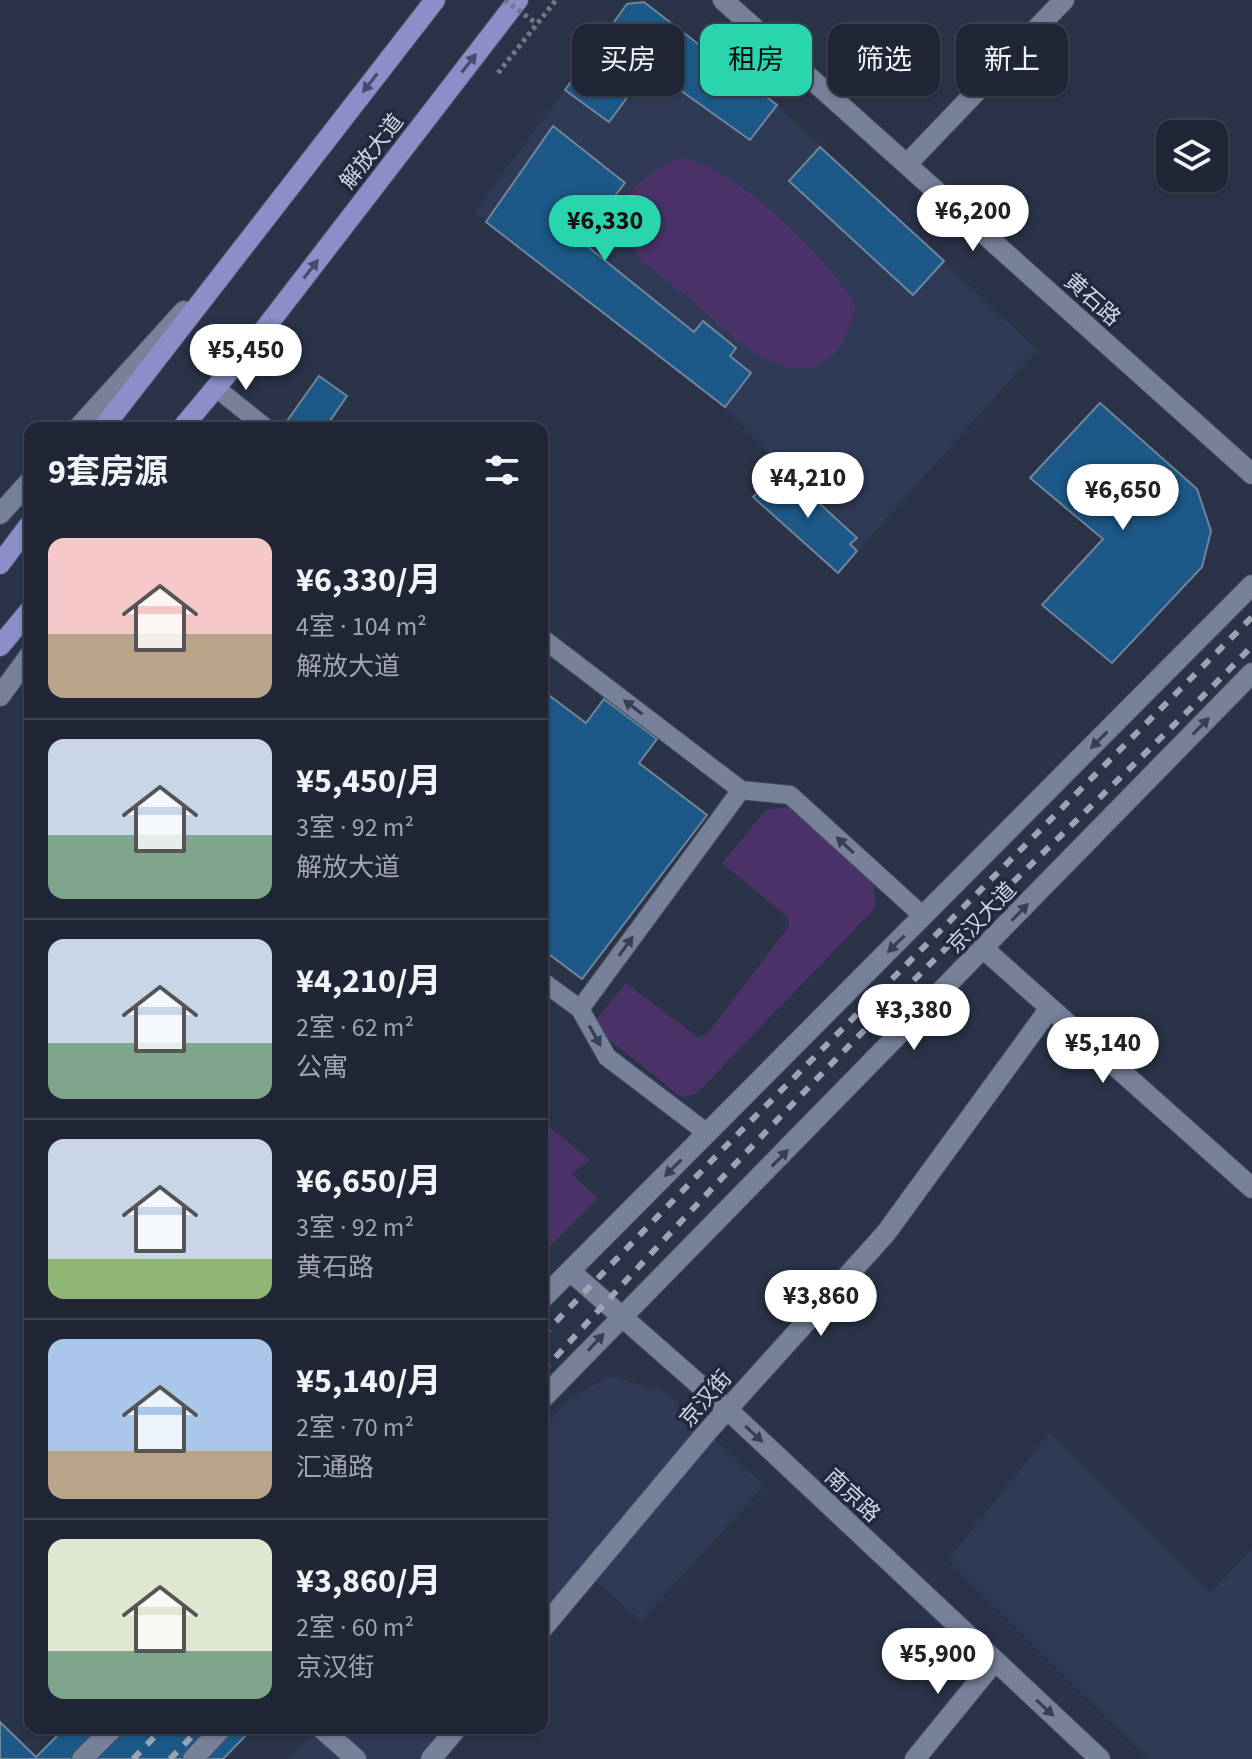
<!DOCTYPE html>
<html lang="zh">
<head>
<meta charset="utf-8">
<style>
	body { margin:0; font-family:"Source Sans 3","Noto Sans SC",sans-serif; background:#2d3242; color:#f1f3f6; height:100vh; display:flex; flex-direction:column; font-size:30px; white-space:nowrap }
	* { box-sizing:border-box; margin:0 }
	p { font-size:26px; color:#a2a5ad }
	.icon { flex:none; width:44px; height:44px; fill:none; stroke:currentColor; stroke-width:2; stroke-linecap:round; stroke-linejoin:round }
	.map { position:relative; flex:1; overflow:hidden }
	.panel { position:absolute; left:24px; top:422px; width:524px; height:1312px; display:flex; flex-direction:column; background:#202636; border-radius:16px; box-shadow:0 2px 6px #0004,0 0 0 2px #3d4351 }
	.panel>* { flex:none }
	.banner { position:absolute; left:572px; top:24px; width:560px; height:72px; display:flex; gap:16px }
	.fabs { position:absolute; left:1156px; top:120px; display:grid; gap:16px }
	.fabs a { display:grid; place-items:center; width:72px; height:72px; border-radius:16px; background:#202636; box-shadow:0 2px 6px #0004,0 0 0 2px #3d4351; font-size:40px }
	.price { position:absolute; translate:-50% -68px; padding:0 18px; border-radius:28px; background:#fff; color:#222; font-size:26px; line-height:52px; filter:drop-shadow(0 2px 4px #0008) }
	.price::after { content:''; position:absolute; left:50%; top:48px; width:24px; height:18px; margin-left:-12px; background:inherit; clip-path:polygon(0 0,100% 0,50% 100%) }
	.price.active { background:#28d5ad; color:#111 }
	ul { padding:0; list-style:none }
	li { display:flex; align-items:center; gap:24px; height:200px; padding:0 24px }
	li+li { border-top:2px solid #3d4351 }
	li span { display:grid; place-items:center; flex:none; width:224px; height:160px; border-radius:16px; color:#555 }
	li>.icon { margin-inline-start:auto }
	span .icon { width:96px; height:96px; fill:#fffc; stroke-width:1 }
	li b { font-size:34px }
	h2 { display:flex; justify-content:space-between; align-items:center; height:96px; padding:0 24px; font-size:34px }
	.chip { padding:0 28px; border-radius:16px; background:#202636; box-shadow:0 2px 6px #0004,0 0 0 2px #3d4351; font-size:28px; line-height:72px }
	.chip.active { background:#28d5ad; color:#111 }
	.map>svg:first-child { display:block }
	.built { fill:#2f3b56 }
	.green { fill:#4b3369 }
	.building { fill:#1d5988; stroke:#708599; stroke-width:2 }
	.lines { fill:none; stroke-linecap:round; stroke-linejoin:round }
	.lane-casing { stroke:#474f60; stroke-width:20 }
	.street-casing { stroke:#474f60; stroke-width:22 }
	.secondary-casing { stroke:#474f60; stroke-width:22 }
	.primary-casing { stroke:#474f60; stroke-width:22 }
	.path { stroke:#70788a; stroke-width:5; stroke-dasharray:4 4; stroke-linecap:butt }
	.lane { stroke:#77829a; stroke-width:18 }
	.street { stroke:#77829a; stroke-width:20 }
	.secondary { stroke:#77829a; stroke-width:20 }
	.primary { stroke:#8b8ec9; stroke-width:20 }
	.rail { stroke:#9ca4b3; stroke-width:6; stroke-dasharray:10 10; stroke-linecap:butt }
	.path-bridge { stroke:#70788a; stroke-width:5; stroke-dasharray:4 4; stroke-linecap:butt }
	.oneway { fill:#454c6e }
	.oneway2 { fill:#363f54 }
	.labels { text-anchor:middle; stroke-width:7; stroke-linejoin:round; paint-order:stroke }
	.street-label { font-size:22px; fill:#cfd6e3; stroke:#20293d }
</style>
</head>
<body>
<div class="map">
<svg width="1252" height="1759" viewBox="0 0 1252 1759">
	<rect width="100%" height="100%" fill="#2a3348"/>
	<!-- built -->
	<path class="built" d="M 644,2 L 777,105 L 1037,350 L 838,573 L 753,497 L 781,467 L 725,407 L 475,212 L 627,4 Z
		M 610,1376 L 664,1391 L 764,1486 L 641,1621 L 589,1575 L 542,1629 L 542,1430 L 569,1399 Z
		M 1050,1432 L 1210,1593 L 1252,1549 L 1252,1759 L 1148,1759 L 948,1560 Z
		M 317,1728 L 457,1728 L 440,1748 L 451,1759 L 288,1759 Z"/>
	<!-- green -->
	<path class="green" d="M 679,157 C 690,160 704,163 714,169 C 759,194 831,262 856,306 C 849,329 840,361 812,367 C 763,376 722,325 688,297 C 672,283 644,267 633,249 C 603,203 641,176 679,157 Z
		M 788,807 L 877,885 L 873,889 L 876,907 L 696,1094 L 681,1097 L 602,1034 L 596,1020 L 626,983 L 699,1038 L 708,1033 L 789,926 L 788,917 L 722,863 L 766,810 Z
		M 542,1121 L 590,1160 L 571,1174 L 598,1198 L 542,1255 Z"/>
	<!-- building -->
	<path class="building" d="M 644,2 L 777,105 L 750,140 L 649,68 L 609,122 L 565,90 L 627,4 Z
		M 553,126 L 625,183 L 597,219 L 569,197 L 552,218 L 694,332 L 703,321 L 736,348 L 730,356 L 751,373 L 725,407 L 486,222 Z
		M 820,147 L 944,261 L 913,295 L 789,181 Z
		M 319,376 L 347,396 L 325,428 L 282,428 Z
		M 1100,403 L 1197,489 L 1211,531 L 1202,567 L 1112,663 L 1042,605 L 1103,539 L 1030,478 Z
		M 781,468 L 857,538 L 850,544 L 857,551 L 838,573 L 753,497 Z
		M 542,690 L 586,723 L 604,699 L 657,739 L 639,763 L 707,815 L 582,979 L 542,949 Z
		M 0,1722 L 36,1757 L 65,1728 L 253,1728 L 223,1759 L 0,1759 Z"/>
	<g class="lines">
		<!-- lane casing -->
		<g class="lane-casing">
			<path id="lane" d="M 220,391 L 266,428
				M 542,638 L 741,790 L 790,795 L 923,916
				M 542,981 L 580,1009 L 607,1057 L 707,1133
				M 580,1009 L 741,790"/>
		</g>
		<!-- street casing -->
		<g class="street-casing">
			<path id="street" d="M 907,164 L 1064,0
				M 984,949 L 1252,1188
				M 542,1629 L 707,1432 L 886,1233 L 1050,1008
				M 431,1759 L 457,1728
				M 915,1759 L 995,1661"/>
		</g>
		<!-- secondary casing -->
		<g class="secondary-casing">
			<path id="secondary" d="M 723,0 L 1252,474
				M 78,428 L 184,311
				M 0,514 L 30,481
				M 0,696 L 30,655
				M 570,1271 L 727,1409 L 1100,1759
				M 542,1299 L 1252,585
				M 542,1399 L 1252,673
				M 321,1728 L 356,1759
				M 82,1759 L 113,1728
				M 193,1759 L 222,1728"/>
		</g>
		<!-- primary casing -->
		<g class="primary-casing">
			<path id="primary" d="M 103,428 L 435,0
				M 182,428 L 263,331 L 518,0
				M 0,564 L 30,524
				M 0,646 L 30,610"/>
		</g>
		<!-- path -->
		<path class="path" d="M 498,73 L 556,0"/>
		<!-- lane -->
		<use href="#lane" class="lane"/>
		<!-- street -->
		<use href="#street" class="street"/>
		<!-- secondary -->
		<use href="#secondary" class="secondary"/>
		<!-- primary -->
		<use href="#primary" class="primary"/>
		<!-- rail -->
		<path class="rail" d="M 542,1336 L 722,1150 L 1252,617
			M 542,1372 C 689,1211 838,1053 994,901 C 1080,816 1168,733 1252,646
			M 133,1759 L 163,1728
			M 170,1759 L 200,1728"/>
		<!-- path-bridge -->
		<path class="path-bridge" d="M 505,0 L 537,24"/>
	</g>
	<!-- one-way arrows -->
	<defs><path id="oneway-solid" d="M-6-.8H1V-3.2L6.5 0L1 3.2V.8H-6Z" transform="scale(2)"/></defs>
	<g class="oneway">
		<use href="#oneway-solid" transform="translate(469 63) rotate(-52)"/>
		<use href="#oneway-solid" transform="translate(370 83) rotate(128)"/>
		<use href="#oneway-solid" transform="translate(311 269) rotate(-52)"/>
	</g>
	<g class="oneway2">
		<use href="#oneway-solid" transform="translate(633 707) rotate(-143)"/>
		<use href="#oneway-solid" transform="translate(1201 726) rotate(-46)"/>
		<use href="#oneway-solid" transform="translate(1099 740) rotate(135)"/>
		<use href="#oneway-solid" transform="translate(845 845) rotate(-137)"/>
		<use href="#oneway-solid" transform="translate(1020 912) rotate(-46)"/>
		<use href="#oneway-solid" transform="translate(896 944) rotate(135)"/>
		<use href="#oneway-solid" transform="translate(626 946) rotate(-54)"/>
		<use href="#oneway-solid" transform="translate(595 1036) rotate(61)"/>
		<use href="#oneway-solid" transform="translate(780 1158) rotate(-46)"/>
		<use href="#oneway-solid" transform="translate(673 1168) rotate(135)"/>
		<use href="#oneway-solid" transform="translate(596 1342) rotate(-47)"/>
		<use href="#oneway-solid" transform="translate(754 1434) rotate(43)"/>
		<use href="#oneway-solid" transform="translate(1045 1708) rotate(43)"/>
	</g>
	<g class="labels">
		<!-- street labels -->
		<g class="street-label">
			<text transform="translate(371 151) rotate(-52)" y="8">解放大道</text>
			<text transform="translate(1093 299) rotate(42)" y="8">黄石路</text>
			<text transform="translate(981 917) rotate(-46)" y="8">京汉大道</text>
			<text transform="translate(705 1398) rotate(-49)" y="8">京汉街</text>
			<text transform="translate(853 1495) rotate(43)" y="8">南京路</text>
		</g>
	</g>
</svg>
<div class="fabs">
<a><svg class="icon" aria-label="layers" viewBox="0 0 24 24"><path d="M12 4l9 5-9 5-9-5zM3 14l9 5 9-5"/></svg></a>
</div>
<b class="price" style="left:973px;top:253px">¥6,200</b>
<b class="price active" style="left:605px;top:263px">¥6,330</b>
<b class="price" style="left:246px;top:392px">¥5,450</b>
<b class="price" style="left:808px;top:520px">¥4,210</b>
<b class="price" style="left:1123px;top:532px">¥6,650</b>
<b class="price" style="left:914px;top:1052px">¥3,380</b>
<b class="price" style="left:1103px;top:1085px">¥5,140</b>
<b class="price" style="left:821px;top:1338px">¥3,860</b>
<b class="price" style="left:938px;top:1696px">¥5,900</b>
<div class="banner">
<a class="chip">买房</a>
<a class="chip active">租房</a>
<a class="chip">筛选</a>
<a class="chip">新上</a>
</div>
<section class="panel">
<h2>9套房源<svg class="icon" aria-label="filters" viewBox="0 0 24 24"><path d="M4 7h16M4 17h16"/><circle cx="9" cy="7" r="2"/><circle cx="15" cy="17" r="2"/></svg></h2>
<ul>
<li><span style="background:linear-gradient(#f6c9c9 60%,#b9a48a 0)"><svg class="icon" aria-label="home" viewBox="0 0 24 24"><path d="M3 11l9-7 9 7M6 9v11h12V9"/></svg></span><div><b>¥6,330/月</b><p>4室 · 104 m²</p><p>解放大道</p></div></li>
<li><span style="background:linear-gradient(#c9d6e8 60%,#7fa58c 0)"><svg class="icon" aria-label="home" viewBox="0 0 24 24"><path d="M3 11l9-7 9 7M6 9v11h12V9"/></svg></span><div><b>¥5,450/月</b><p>3室 · 92 m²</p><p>解放大道</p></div></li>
<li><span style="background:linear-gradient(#c9d6e8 65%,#7fa58c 0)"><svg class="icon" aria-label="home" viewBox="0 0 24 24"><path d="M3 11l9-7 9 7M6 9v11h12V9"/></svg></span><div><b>¥4,210/月</b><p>2室 · 62 m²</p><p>公寓</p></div></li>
<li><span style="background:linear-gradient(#c9d6e8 75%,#8fb573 0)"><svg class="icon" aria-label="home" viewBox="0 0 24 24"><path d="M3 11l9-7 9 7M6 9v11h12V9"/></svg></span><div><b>¥6,650/月</b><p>3室 · 92 m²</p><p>黄石路</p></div></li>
<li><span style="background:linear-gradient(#a9c7e8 70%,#b9a48a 0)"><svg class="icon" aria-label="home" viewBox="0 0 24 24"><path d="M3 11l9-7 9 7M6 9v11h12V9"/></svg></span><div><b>¥5,140/月</b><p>2室 · 70 m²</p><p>汇通路</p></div></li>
<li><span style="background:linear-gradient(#dfe7d0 70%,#7fa58c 0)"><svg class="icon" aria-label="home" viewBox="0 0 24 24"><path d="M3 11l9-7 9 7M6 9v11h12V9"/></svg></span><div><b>¥3,860/月</b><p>2室 · 60 m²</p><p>京汉街</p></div></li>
</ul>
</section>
</div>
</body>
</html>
